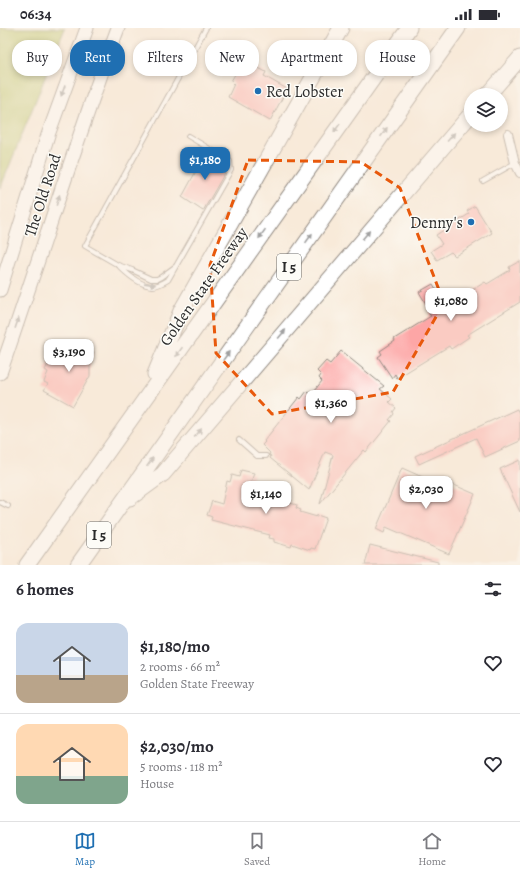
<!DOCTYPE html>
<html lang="en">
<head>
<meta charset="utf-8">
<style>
	body { margin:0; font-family:Alegreya,serif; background:#f2f2f3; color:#2b2b33; height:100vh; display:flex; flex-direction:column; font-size:15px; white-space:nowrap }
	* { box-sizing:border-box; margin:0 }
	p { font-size:13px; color:#7c7c81 }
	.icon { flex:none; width:22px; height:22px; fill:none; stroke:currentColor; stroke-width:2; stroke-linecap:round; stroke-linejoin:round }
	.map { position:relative; height:537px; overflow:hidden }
	.panel { display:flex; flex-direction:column; background:#fff; flex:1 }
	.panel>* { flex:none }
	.hud { position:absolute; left:12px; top:12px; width:496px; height:36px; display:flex; gap:8px }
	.buttons { position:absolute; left:464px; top:60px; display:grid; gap:8px }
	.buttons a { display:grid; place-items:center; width:44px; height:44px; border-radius:50%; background:#fff; box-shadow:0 2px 6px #0003; font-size:20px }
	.price { position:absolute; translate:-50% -34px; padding:0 9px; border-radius:8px; background:#fff; color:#222; font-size:13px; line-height:26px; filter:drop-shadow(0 1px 2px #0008) }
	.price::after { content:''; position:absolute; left:50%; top:24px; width:12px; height:9px; margin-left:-6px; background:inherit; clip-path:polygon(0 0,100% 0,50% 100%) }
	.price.on { background:#1f6fb2; color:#fff }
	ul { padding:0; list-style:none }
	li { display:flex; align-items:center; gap:12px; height:100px; padding:0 16px }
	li+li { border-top:1px solid #e1e1e2 }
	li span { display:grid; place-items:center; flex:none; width:112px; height:80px; border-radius:12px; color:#555 }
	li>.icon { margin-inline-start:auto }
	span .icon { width:48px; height:48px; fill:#fffc; stroke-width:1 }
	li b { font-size:17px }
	h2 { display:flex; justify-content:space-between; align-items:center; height:48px; padding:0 16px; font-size:17px }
	.tag { padding:0 14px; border-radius:16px; background:#fff; box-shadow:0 2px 6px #0003; font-size:14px; line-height:36px }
	.tag.on { background:#1f6fb2; color:#fff }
	.status { display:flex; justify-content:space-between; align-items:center; height:28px; padding:0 20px; background:#fff; direction:ltr }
	.status svg { height:11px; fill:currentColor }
	.menu { display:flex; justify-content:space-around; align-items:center; height:56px; border-top:1px solid #e1e1e2; background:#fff; font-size:11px; color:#7c7c81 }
	.menu a { display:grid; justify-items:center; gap:2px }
	.menu .on { color:#1f6fb2 }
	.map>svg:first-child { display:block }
	.green { fill:#b9c76a; stroke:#72794a }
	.building { fill:#fda6a6 }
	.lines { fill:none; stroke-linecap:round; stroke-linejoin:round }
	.service-casing { stroke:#928a82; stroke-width:6 }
	.minor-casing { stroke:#928a82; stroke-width:10 }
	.primary-casing { stroke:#928a82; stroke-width:15 }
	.motorway-casing { stroke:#928a82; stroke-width:17 }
	.service { stroke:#fff; stroke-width:4 }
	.minor { stroke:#fff; stroke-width:8 }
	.primary { stroke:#fff; stroke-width:13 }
	.motorway { stroke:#fff; stroke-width:15 }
	.oneway { fill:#a0a0a0 }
	.marked { fill:none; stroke:#e8590c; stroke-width:3; stroke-dasharray:8 5; stroke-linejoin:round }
	.poi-dot { fill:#1f6fb2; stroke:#fdfcf7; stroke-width:1.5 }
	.labels { text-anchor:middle; stroke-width:3; stroke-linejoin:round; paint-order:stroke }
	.shield { fill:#fdfcf7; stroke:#6a6a68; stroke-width:1 }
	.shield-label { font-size:15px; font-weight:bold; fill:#2b2b2b }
	.poi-label { font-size:16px; fill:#2b2b2b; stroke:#fdfcf7; text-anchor:start }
	.street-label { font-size:16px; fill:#2b2b2b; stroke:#fdfcf7 }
</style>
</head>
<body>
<div class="status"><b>06:34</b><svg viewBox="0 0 49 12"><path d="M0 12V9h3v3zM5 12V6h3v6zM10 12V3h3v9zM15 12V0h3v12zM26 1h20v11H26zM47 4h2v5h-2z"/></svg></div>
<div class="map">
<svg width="520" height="537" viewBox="0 0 520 537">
	<rect width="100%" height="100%" fill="#fdfcf7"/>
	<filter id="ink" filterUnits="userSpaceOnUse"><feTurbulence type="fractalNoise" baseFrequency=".025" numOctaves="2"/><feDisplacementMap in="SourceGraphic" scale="8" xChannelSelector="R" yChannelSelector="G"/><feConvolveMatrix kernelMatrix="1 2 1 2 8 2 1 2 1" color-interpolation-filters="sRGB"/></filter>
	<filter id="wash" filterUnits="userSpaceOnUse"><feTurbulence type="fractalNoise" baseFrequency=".012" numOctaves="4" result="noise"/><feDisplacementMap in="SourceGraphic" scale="16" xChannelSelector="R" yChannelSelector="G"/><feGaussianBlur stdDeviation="0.9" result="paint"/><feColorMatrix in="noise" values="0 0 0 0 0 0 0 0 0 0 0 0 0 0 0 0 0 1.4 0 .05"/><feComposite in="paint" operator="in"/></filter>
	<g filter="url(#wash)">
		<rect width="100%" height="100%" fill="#f8ead9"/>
		<!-- green -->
		<path class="green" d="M 0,0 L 65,0 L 0,161 Z"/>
		<g id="blocks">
			<!-- building -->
			<path class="building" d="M 247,34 L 266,44 L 264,48 L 287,61 L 270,93 L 228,69 L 234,56 L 231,53 L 237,43 L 241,43 Z
				M 207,123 L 227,135 L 226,140 L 227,141 L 203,183 L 182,169 Z
				M 475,178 L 492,205 L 455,228 L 451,224 L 437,232 L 431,223 L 442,216 L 436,207 L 469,186 L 467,183 Z
				M 520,233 L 520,274 L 467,307 L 469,309 L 451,321 L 449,318 L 397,350 L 395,346 L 392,350 L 378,329 L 382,326 L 380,323 L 395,313 L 394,311 L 431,288 L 429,286 L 431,284 L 419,264 L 433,256 L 445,276 L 447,274 L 449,277 L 485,254 L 487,256 L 510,242 L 509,239 Z
				M 74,313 L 94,324 L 90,331 L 90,348 L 73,378 L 44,362 L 48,356 L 44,354 L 48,344 L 45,342 L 53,327 L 56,328 L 63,323 L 69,321 Z
				M 341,323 L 384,358 L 380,361 L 392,371 L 389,374 L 396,380 L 393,384 L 394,386 L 389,392 L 391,393 L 366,424 L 364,422 L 320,476 L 333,427 L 325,424 L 309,462 L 270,430 L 271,428 L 269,427 L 270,425 L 262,417 L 265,414 L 264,413 L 299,369 L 301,371 L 307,363 L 311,367 L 322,353 L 319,350 L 321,347 L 317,343 L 326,333 L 330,336 Z
				M 517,381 L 520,388 L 520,413 L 485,429 L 476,410 L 419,436 L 415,428 Z
				M 520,432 L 520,484 L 500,441 Z
				M 402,440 L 436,455 L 438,450 L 475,466 L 449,526 L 386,499 L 384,505 L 376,501 Z
				M 241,442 L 254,445 L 247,467 L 273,475 L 274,473 L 279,475 L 280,472 L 297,477 L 296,480 L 301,482 L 300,484 L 317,489 L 317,487 L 326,490 L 315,521 L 311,520 L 310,522 L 292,516 L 291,519 L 274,514 L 274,511 L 269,510 L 270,507 L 211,492 L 212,489 L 207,487 L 212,473 L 222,476 L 227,453 L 230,454 L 232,447 L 239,449 Z
				M 370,517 L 438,534 L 438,537 L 365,537 Z"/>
		</g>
	</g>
	<g filter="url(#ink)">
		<use href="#blocks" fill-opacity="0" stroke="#928a82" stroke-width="1"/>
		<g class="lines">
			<!-- service casing -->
			<g class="service-casing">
				<path id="service" d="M 483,153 L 515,135
					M 176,238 L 161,249 L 157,251 L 151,251 L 132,242 L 118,237 L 85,218 L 206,0
					M 120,239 C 128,247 140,258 153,258 C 158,258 163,255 168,252 L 231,142 L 230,133 L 188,108
					M 239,412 L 257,428 L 266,428
					M 0,474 L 8,478"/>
			</g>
			<!-- minor casing -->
			<g class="minor-casing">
				<path id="minor" d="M 508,106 L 515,135 L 520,145"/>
			</g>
			<!-- primary casing -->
			<g class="primary-casing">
				<path id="primary" d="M 0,262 L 48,107 L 87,0
					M 0,345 C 40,231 75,114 118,0"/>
			</g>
			<!-- motorway casing -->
			<g class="motorway-casing">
				<path id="motorway" d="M 488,67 L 520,30
					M 155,346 L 181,283 L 341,0
					M 130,470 L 163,446 L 471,86
					M 27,537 L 409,0
					M 78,537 L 458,0"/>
			</g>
			<!-- service -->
			<use href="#service" class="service"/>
			<!-- minor -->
			<use href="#minor" class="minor"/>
			<!-- primary -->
			<use href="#primary" class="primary"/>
			<!-- motorway -->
			<use href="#motorway" class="motorway"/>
		</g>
		<!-- one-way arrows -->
		<defs><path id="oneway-solid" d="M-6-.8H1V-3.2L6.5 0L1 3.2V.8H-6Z"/></defs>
		<g class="oneway">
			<use href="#oneway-solid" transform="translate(63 63) rotate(110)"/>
			<use href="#oneway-solid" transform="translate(337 100) rotate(125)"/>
			<use href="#oneway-solid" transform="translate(384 104) rotate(-55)"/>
			<use href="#oneway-solid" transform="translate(451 109) rotate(-49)"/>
			<use href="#oneway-solid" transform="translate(58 172) rotate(-73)"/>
			<use href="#oneway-solid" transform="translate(262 206) rotate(125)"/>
			<use href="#oneway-solid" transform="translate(366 207) rotate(-50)"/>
			<use href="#oneway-solid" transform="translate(309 210) rotate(-55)"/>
			<use href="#oneway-solid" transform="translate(150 256) rotate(8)"/>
			<use href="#oneway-solid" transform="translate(17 295) rotate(-71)"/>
			<use href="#oneway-solid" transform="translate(282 306) rotate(-50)"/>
			<use href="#oneway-solid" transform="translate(179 324) rotate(125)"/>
			<use href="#oneway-solid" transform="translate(226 328) rotate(-55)"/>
			<use href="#oneway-solid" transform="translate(198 405) rotate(-50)"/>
			<use href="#oneway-solid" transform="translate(150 434) rotate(-55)"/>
		</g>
	</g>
	<!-- marked area -->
	<path d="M0 0H520V537H0ZM 248,132 L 361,134 L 400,160 L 444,275 L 393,364 L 272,386 L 216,325 L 210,237 Z" fill="#f8ead9" fill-opacity=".55" fill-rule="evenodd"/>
	<path class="marked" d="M 248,132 L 361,134 L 400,160 L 444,275 L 393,364 L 272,386 L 216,325 L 210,237 Z"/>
	<!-- markers -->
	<g class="poi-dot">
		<circle cx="258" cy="63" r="4"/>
		<circle cx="471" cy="194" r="4"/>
	</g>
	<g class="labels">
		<!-- shield labels -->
		<g class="shield">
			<rect x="277" y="226" width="24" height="26" rx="3"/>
			<rect x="87" y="494" width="24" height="26" rx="3"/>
		</g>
		<g class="shield-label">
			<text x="289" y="244">I 5</text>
			<text x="99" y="512">I 5</text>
		</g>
		<!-- poi labels -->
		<g class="poi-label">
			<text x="266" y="69">Red Lobster</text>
			<text x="463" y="200" text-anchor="end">Denny's</text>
		</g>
		<!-- street labels -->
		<g class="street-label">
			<text transform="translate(42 167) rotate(-72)" y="6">The Old Road</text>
			<text transform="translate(203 258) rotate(-55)" y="6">Golden State Freeway</text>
		</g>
	</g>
</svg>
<div class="buttons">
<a><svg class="icon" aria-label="layers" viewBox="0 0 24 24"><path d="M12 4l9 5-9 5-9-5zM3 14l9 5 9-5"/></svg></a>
</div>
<b class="price on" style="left:205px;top:153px">$1,180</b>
<b class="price" style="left:451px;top:294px">$1,080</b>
<b class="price" style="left:69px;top:345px">$3,190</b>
<b class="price" style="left:331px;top:396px">$1,360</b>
<b class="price" style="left:426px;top:482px">$2,030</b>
<b class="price" style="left:266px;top:487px">$1,140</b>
<div class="hud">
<a class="tag">Buy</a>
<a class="tag on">Rent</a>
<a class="tag">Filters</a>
<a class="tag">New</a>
<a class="tag">Apartment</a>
<a class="tag">House</a>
</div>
</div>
<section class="panel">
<h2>6 homes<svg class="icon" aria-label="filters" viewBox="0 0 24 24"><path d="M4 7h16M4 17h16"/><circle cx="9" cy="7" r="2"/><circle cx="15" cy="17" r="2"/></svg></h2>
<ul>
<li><span style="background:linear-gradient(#c9d6e8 65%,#b9a48a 0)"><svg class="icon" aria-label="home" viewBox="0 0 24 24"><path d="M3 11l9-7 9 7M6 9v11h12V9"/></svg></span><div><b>$1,180/mo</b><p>2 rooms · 66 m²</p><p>Golden State Freeway</p></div><svg class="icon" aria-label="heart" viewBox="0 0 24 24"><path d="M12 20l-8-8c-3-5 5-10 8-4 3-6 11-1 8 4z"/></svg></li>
<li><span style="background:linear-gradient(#ffd9b3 65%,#7fa58c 0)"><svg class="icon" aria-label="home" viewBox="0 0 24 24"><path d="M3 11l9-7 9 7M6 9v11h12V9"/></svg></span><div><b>$2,030/mo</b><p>5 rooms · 118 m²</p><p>House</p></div><svg class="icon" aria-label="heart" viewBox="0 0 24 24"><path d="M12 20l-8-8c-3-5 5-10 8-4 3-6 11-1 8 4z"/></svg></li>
</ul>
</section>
<nav class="menu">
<a class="on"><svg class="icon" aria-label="map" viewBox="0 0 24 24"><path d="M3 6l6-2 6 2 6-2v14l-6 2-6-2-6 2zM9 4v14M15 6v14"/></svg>Map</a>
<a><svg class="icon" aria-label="saved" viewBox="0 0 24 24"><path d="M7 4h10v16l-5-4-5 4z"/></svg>Saved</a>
<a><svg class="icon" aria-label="home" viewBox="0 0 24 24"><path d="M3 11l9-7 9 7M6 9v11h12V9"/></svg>Home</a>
</nav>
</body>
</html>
